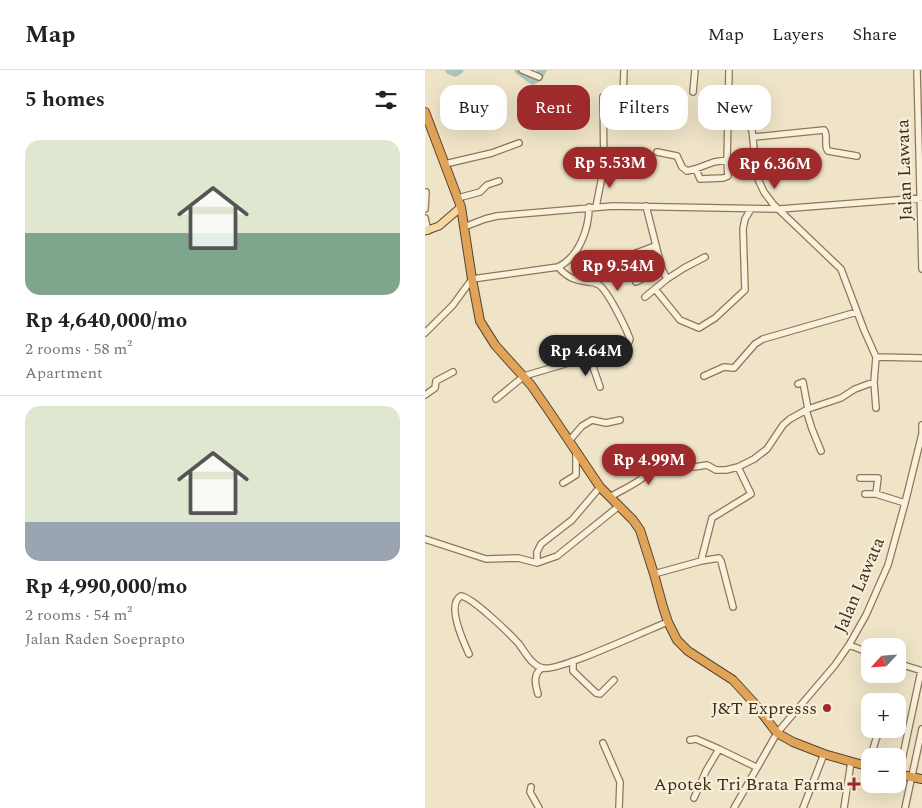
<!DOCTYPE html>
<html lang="en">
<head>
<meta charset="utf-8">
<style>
	body { margin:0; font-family:Spectral,serif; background:#f2f2f2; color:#222; height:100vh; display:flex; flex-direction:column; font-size:19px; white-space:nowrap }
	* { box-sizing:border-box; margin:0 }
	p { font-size:16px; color:#767676 }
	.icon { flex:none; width:28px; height:28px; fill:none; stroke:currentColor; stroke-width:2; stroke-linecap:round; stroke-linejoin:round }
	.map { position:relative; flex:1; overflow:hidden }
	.panel { display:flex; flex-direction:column; background:#fff; width:425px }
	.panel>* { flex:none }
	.guide { position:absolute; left:15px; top:15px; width:406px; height:45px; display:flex; gap:10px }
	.needle { width:32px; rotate:244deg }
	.buttons { position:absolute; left:436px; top:568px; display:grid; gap:10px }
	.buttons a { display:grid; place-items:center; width:45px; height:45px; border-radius:10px; background:#fff; box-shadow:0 5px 20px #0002; font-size:25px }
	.price { position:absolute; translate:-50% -42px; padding:0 11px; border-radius:18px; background:#9e2a2b; color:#fff; font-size:16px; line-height:32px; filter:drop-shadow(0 1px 2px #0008) }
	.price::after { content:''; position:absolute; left:50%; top:30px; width:15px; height:11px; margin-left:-8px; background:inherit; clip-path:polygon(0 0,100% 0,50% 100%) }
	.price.active { background:#222; color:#fff }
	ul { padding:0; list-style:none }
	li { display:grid; align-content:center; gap:10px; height:265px; padding:0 25px }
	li+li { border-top:1px solid #e0e0e0 }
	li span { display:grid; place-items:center; height:155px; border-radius:15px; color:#555 }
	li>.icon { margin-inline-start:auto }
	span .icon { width:90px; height:90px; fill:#fffc; stroke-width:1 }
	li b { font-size:21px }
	h2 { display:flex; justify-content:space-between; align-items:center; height:60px; padding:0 25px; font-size:21px }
	.chip { padding:0 18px; border-radius:15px; background:#fff; box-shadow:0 5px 20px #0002; font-size:18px; line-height:45px }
	.chip.active { background:#9e2a2b; color:#fff }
	header { display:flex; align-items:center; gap:30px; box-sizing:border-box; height:70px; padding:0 25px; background:#fff; border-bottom:1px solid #e0e0e0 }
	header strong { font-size:24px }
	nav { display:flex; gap:28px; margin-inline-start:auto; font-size:18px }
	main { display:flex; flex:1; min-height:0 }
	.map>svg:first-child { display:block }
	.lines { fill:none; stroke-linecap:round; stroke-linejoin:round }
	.river { stroke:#a9c4bc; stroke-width:9 }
	.minor-casing { stroke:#8d765c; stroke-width:8 }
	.major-casing { stroke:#5b4430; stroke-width:9 }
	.highway-casing { stroke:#5b4430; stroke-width:10 }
	.minor { stroke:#faf1dc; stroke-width:5.5 }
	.major { stroke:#f3d9a0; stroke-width:7 }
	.highway { stroke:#e0a458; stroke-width:8 }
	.poi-dot { fill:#9e2a2b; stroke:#f7eed8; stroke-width:2 }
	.labels { text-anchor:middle; stroke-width:4.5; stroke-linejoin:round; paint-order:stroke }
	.street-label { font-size:18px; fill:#3d2e20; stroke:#f7eed8 }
	.poi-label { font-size:18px; fill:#3d2e20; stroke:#f7eed8; text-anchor:end }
</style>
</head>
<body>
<header>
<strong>Map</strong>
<nav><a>Map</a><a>Layers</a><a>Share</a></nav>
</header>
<main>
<section class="panel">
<h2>5 homes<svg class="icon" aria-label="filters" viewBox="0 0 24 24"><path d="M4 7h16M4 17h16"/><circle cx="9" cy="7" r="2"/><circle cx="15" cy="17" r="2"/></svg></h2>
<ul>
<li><span style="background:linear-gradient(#dfe7d0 60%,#7fa58c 0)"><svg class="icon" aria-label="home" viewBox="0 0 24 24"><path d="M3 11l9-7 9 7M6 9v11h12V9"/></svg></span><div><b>Rp 4,640,000/mo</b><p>2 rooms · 58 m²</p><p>Apartment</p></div></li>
<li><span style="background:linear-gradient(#dfe7d0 75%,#9aa5b1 0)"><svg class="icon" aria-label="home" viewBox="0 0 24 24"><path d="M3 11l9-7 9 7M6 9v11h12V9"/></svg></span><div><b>Rp 4,990,000/mo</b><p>2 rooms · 54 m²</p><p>Jalan Raden Soeprapto</p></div></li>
</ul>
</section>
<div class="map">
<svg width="497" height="738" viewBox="0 0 497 738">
	<rect width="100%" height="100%" fill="#f0e4c8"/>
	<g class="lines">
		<!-- river -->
		<path class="river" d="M 25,0 L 30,2 L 34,0
			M 94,0 L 108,10 L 113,7 L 117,0"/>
		<!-- minor casing -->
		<g class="minor-casing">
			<path id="minor" d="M 97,0 L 114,7
				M 304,0 L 303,48 L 322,54 L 327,60 L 332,107 L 339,122 L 348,134 L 416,199 L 439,260 L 451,287 L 497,288
				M 492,0 L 497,199
				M 268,22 L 270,0
				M 329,67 L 399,60 C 404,66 398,75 403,81 L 432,86
				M 232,82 L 252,86 L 257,97 L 262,101 L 270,99 L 289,92 L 302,90 L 303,48
				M 20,94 L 67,83 L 94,73
				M 271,99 L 275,109 L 298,108 L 303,106 L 302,90
				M 33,128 L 55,122 L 62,115 L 74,111
				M 171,137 L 179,96 L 178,27 L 198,26 L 199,0
				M 0,139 L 1,122
				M 0,148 L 3,161
				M 39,157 L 60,149 L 72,146 L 188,136 L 355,139 L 497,128
				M 187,192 L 230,176
				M 133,197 C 143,208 149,210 163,212 C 167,212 171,213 174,215 C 183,221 201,258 205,269 L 204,272 L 166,291 L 150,291
				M 242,209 L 259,198 L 280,187
				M 211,212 L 237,199 L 221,136
				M 230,219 L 255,250 L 274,258 L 290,248 L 320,220 L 318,159 L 320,149 L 326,139
				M 220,227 L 242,209 L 237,199
				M 0,263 L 28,235 L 47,209 L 133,197 C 154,187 164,159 164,137
				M 166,291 L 175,317
				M 279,306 L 299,297 L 309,298 L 330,274 L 338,269 L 432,242
				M 449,312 L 451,338
				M 373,314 L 378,312 L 383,339
				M 0,325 L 10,318 L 11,311 L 28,302
				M 71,329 L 99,306 L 150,291 L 139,272
				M 381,340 L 387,359 L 396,381
				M 144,371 L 157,356 L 167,350 L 181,353 L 195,350
				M 269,397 L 282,395 L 291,400 L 301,400 L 313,397
				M 435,408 L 453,408 L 451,424
				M 138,413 L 151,405 L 151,383
				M 440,424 L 451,424 L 480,433
				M 185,427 C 205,415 229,408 234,383
				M 0,469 L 61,489 L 93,488 L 112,493 L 132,486 L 194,436
				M 276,491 L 294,488 L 296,491 L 308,537
				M 112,493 L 112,482 L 116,474 L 147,450 L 175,417
				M 229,504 L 276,491 L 287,448 L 326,424 L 313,397 L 329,389 L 342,379 L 358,355 L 365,349 L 383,339 L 416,328 L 430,319 L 449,312 L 451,287
				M 424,575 L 445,583
				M 44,584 C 38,571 21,534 36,526 C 47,527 85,564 94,574 C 100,582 107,596 118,598 C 134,602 221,560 243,552
				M 148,591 L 148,601 L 171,623 L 175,624 L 189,610
				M 472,593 L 497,601
				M 113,624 C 110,614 108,604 117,598
				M 265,670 L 271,669 L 294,679
				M 178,673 L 195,712 L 194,738
				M 446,686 L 451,669 L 456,659
				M 474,704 L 496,601
				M 106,717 L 105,722 L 114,738
				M 269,728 L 281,701 L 294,679 L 331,697
				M 309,738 L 352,663 L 410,595 L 424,575 L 441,545 L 463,495 L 480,433 L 497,364 L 497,355
				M 378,738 L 399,684
				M 419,738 L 426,692
				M 480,738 L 497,659"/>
		</g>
		<!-- major casing -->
		<g class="major-casing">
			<path id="major" d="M 0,161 L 14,156 L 36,137"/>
		</g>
		<!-- highway casing -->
		<g class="highway-casing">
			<path id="highway" d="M 0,42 L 36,137 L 47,209 L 55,251 L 70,275 L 106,315 L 124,341 L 175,417 L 208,450 L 215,460 L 229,504 L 238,537 L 243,552 L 252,570 L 263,581 L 308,610 L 329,633 L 352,663 L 368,672 L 399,684 L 445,697
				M 472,704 L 497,709"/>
		</g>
		<!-- minor -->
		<use href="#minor" class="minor"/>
		<!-- major -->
		<use href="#major" class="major"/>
		<!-- highway -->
		<use href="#highway" class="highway"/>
	</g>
	<!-- markers -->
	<g class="poi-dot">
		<circle cx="402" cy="638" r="5"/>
		<path d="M426.5 706.5h5v5h5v5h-5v5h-5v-5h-5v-5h5z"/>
	</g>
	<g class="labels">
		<!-- street labels -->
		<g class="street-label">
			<text transform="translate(479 100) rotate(-92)" y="6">Jalan Lawata</text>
			<text transform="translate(434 515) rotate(-67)" y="6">Jalan Lawata</text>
		</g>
		<!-- poi labels -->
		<g class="poi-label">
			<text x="392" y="644">J&amp;T Expresss</text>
			<text x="419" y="720">Apotek Tri Brata Farma</text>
		</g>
	</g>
</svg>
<div class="buttons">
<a><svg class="needle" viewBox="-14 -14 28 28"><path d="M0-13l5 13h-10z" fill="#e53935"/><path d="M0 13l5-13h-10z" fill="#767676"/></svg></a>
<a>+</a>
<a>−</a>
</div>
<b class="price" style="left:185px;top:119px">Rp 5.53M</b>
<b class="price" style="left:350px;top:120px">Rp 6.36M</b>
<b class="price" style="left:193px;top:222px">Rp 9.54M</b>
<b class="price active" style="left:161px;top:307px">Rp 4.64M</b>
<b class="price" style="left:224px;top:416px">Rp 4.99M</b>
<div class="guide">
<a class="chip">Buy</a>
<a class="chip active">Rent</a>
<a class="chip">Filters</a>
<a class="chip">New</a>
</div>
</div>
</main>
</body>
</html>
